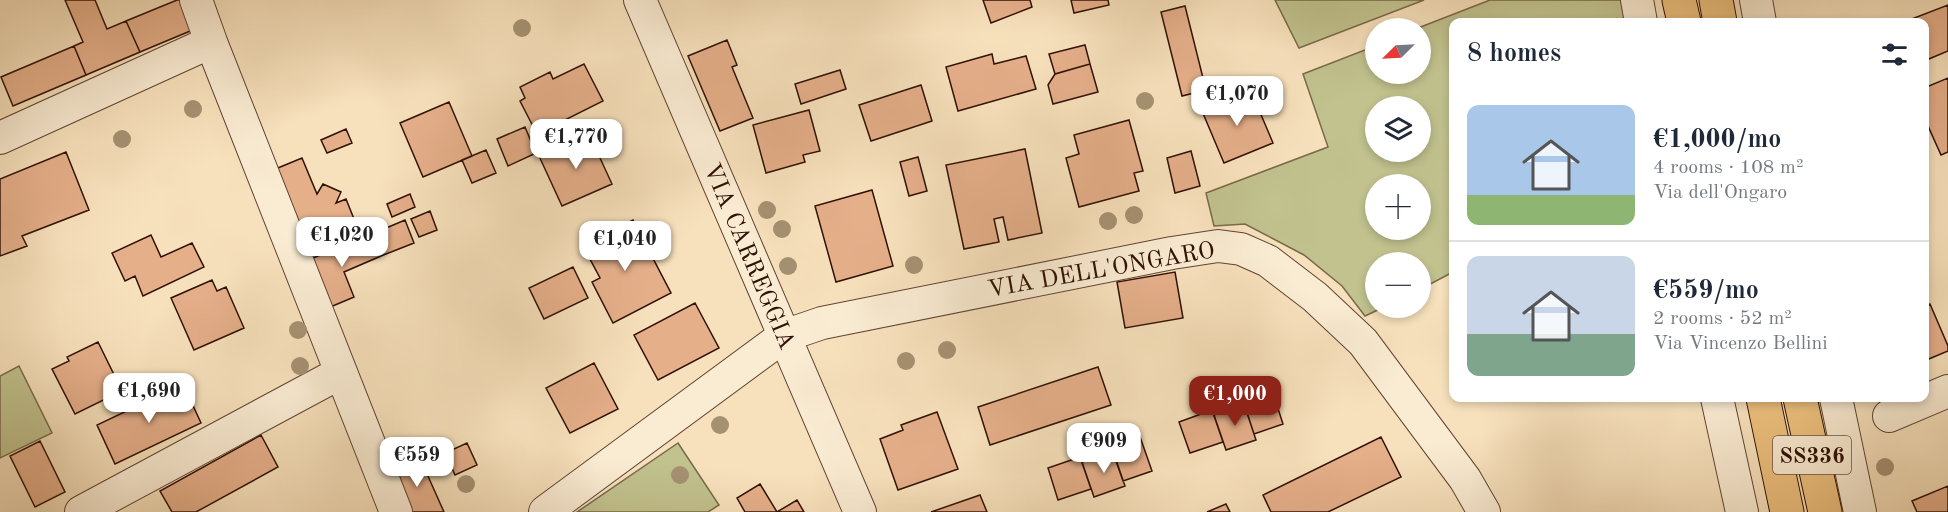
<!DOCTYPE html>
<html lang="en">
<head>
<meta charset="utf-8">
<style>
	body { margin:0; font-family:"Old Standard TT",serif; background:#f6f6f7; color:#1f2937; height:100vh; display:flex; flex-direction:column; font-size:22px; white-space:nowrap }
	* { box-sizing:border-box; margin:0 }
	p { font-size:20px; color:#747a83 }
	.icon { flex:none; width:33px; height:33px; fill:none; stroke:currentColor; stroke-width:2; stroke-linecap:round; stroke-linejoin:round }
	.map { position:relative; flex:1; overflow:hidden }
	.panel { position:absolute; left:1449px; top:18px; width:480px; height:384px; display:flex; flex-direction:column; background:#fff; border-radius:12px; box-shadow:0 3px 9px #0003 }
	.panel>* { flex:none }
	.needle { width:39px; rotate:246deg }
	.controls { position:absolute; left:1365px; top:18px; display:grid; gap:12px }
	.controls a { display:grid; place-items:center; width:66px; height:66px; border-radius:50%; background:#fff; box-shadow:0 3px 9px #0003; font-size:30px }
	.price { position:absolute; translate:-50% -51px; padding:0 14px; border-radius:12px; background:#fff; color:#222; font-size:20px; line-height:39px; filter:drop-shadow(0 2px 3px #0008) }
	.price::after { content:''; position:absolute; left:50%; top:36px; width:18px; height:14px; margin-left:-9px; background:inherit; clip-path:polygon(0 0,100% 0,50% 100%) }
	.price.selected { background:#8f2418; color:#fff }
	ul { padding:0; list-style:none }
	li { display:flex; align-items:center; gap:18px; height:150px; padding:0 18px }
	li+li { border-top:2px solid #e0e1e3 }
	li span { display:grid; place-items:center; flex:none; width:168px; height:120px; border-radius:12px; color:#555 }
	li>.icon { margin-inline-start:auto }
	span .icon { width:72px; height:72px; fill:#fffc; stroke-width:1 }
	li b { font-size:26px }
	h2 { display:flex; justify-content:space-between; align-items:center; height:72px; padding:0 18px; font-size:26px }
	.map>svg:first-child { display:block }
	.green { fill:#c1c28e; stroke:#786a4a; stroke-width:1.5; fill-rule:evenodd }
	.building { fill:#e5af8a; stroke:#2f1105; stroke-width:1.5 }
	.lines { fill:none; stroke-linecap:round; stroke-linejoin:round }
	.minor-casing { stroke:#614533; stroke-width:34 }
	.highway-casing { stroke:#2f1105; stroke-width:35 }
	.minor { stroke:#faecd3; stroke-width:32 }
	.highway { stroke:#ecc07e; stroke-width:33 }
	.tree { fill:#a59172 }
	.labels { text-anchor:middle; stroke-width:6; stroke-linejoin:round; paint-order:stroke }
	.shield { fill:#faecd3; stroke:#6c5343; stroke-width:1.5 }
	.shield-label { font-size:22px; font-weight:bold; fill:#2f1105 }
	.street-label { font-size:24px; fill:#2f1105; stroke:#faecd3 }
</style>
</head>
<body>
<div class="map">
<svg width="1948" height="512" viewBox="0 0 1948 512">
	<rect width="100%" height="100%" fill="#f7e1bc"/>
	<filter id="stains"><feTurbulence type="fractalNoise" baseFrequency=".00333" numOctaves="4"/><feColorMatrix values="0 0 0 0 .2 0 0 0 0 .09 0 0 0 0 .02 0 0 0 .5 -.17"/></filter>
	<radialGradient id="worn" r=".72"><stop offset=".6" stop-color="#630" stop-opacity="0"/><stop offset="1" stop-color="#630" stop-opacity=".3"/></radialGradient>
	<!-- green -->
	<path class="green" d="M 1275,0 L 1424,0 L 1299,48 Z
		M 1490,0 L 1625,0 L 1629,22 L 1454,22 L 1453,272 L 1421,289 L 1420,262 L 1376,262 L 1376,308 L 1382,308 L 1365,316 L 1342,286 L 1304,255 L 1245,224 L 1214,226 L 1206,193 L 1328,147 L 1303,74 L 1375,46 L 1376,74 L 1420,74 L 1420,28 L 1418,28 ZM 1376,106 L 1420,106 L 1420,152 L 1376,152 ZM 1376,184 L 1420,184 L 1420,230 L 1376,230 Z
		M 19,366 L 52,433 L 0,458 L 0,376 Z
		M 678,443 L 719,505 L 708,512 L 577,512 Z"/>
	<!-- building -->
	<path class="building" d="M 65,0 L 95,0 L 107,29 L 126,21 L 140,52 L 86,75 L 74,46 L 83,42 Z
		M 177,0 L 183,0 L 195,29 L 140,52 L 126,21 Z
		M 983,0 L 1030,0 L 1032,7 L 991,23 Z
		M 1071,0 L 1108,0 L 1109,5 L 1074,13 Z
		M 1948,5 L 1948,51 L 1924,61 L 1924,22 L 1904,22 Z
		M 1185,6 L 1206,90 L 1182,96 L 1161,12 Z
		M 727,40 L 737,65 L 732,67 L 753,118 L 720,131 L 688,56 Z
		M 1085,45 L 1090,64 L 1055,74 L 1049,54 Z
		M 74,46 L 86,75 L 13,106 L 1,77 Z
		M 992,54 L 994,64 L 1026,56 L 1036,89 L 958,111 L 946,67 Z
		M 584,64 L 603,101 L 537,134 L 520,101 L 525,98 L 520,87 L 550,72 L 553,79 Z
		M 1090,64 L 1098,92 L 1053,104 L 1048,85 L 1055,74 Z
		M 840,70 L 846,89 L 801,104 L 795,84 Z
		M 1948,78 L 1948,152 L 1941,155 L 1924,117 L 1924,88 Z
		M 921,85 L 932,121 L 871,141 L 859,105 Z
		M 1251,91 L 1273,143 L 1224,163 L 1202,111 Z
		M 449,102 L 472,156 L 423,177 L 400,123 Z
		M 809,110 L 820,151 L 803,155 L 805,162 L 766,173 L 753,125 Z
		M 1129,120 L 1143,171 L 1134,173 L 1139,191 L 1079,207 L 1066,158 L 1079,154 L 1074,135 Z
		M 525,127 L 536,153 L 508,166 L 497,139 Z
		M 346,129 L 352,143 L 327,153 L 321,140 Z
		M 589,134 L 612,184 L 562,206 L 539,156 Z
		M 1025,149 L 1042,233 L 1008,240 L 1003,217 L 994,219 L 999,242 L 964,249 L 946,165 Z
		M 486,150 L 496,173 L 472,183 L 462,160 Z
		M 1191,151 L 1200,186 L 1175,193 L 1167,158 Z
		M 66,152 L 89,210 L 22,236 L 27,246 L 0,256 L 0,179 Z
		M 918,157 L 927,191 L 909,196 L 900,162 Z
		M 302,158 L 317,194 L 323,184 L 341,192 L 336,203 L 346,199 L 358,229 L 305,250 L 273,170 Z
		M 872,190 L 893,266 L 836,282 L 815,206 Z
		M 410,194 L 415,207 L 392,217 L 387,204 Z
		M 430,211 L 437,230 L 419,237 L 411,219 Z
		M 405,220 L 414,243 L 381,256 L 372,234 Z
		M 633,220 L 671,293 L 613,323 L 592,282 L 600,278 L 583,246 Z
		M 372,234 L 381,256 L 344,272 L 354,297 L 328,308 L 308,260 Z
		M 151,235 L 161,257 L 192,243 L 204,267 L 143,296 L 135,276 L 125,281 L 112,253 Z
		M 573,267 L 588,298 L 544,319 L 529,288 Z
		M 1175,272 L 1183,318 L 1125,328 L 1117,282 Z
		M 212,280 L 217,291 L 226,287 L 244,328 L 194,350 L 171,298 Z
		M 695,303 L 719,348 L 658,380 L 634,335 Z
		M 1930,304 L 1948,346 L 1948,351 L 1924,361 L 1924,307 Z
		M 98,342 L 122,391 L 75,414 L 52,369 L 69,361 L 67,357 Z
		M 594,363 L 618,409 L 570,433 L 546,388 Z
		M 1098,367 L 1111,405 L 990,445 L 978,407 Z
		M 183,384 L 201,423 L 115,464 L 97,425 Z
		M 1271,387 L 1283,424 L 1254,434 L 1242,397 Z
		M 1244,404 L 1256,440 L 1226,450 L 1214,415 Z
		M 1212,410 L 1223,442 L 1190,453 L 1179,422 Z
		M 937,412 L 958,469 L 898,490 L 880,439 L 903,430 L 901,425 Z
		M 1139,434 L 1152,471 L 1123,481 L 1110,444 Z
		M 261,435 L 278,467 L 196,512 L 172,512 L 160,491 Z
		M 1381,437 L 1401,477 L 1328,512 L 1271,512 L 1263,495 Z
		M 40,441 L 65,492 L 35,507 L 10,456 Z
		M 467,443 L 477,465 L 455,475 L 445,453 Z
		M 1113,451 L 1125,486 L 1094,497 L 1082,462 Z
		M 419,456 L 444,512 L 410,512 L 393,472 Z
		M 1080,457 L 1091,489 L 1058,500 L 1048,468 Z
		M 760,484 L 777,512 L 797,500 L 804,512 L 745,512 L 737,498 Z
		M 1948,486 L 1948,512 L 1917,512 L 1912,501 Z
		M 980,495 L 987,512 L 931,512 Z
		M 1226,504 L 1230,512 L 1207,512 Z"/>
	<g class="lines">
		<!-- minor casing -->
		<g class="minor-casing">
			<path id="minor" d="M 196,0 L 211,42 L 396,512
				M 640,0 L 860,512
				M 1637,0 L 1641,22
				M 1756,0 L 1760,22
				M 0,138 L 211,42
				M 1717,398 L 1742,512
				M 1836,398 L 1860,512
				M 1889,416 L 1948,391
				M 81,512 L 340,373
				M 545,512 L 784,336 L 822,323 L 1172,253 L 1218,246 L 1241,249 L 1268,261 L 1315,297 L 1363,342 L 1465,479 L 1484,512"/>
		</g>
		<!-- highway casing -->
		<g class="highway-casing">
			<path id="highway" d="M 1679,0 L 1684,22
				M 1716,0 L 1720,22
				M 1763,398 L 1787,512
				M 1800,398 L 1825,512"/>
		</g>
		<!-- minor -->
		<use href="#minor" class="minor"/>
		<!-- highway -->
		<use href="#highway" class="highway"/>
	</g>
	<!-- trees -->
	<g class="tree">
		<circle cx="522" cy="28" r="9"/>
		<circle cx="1145" cy="101" r="9"/>
		<circle cx="193" cy="109" r="9"/>
		<circle cx="122" cy="139" r="9"/>
		<circle cx="767" cy="210" r="9"/>
		<circle cx="1134" cy="215" r="9"/>
		<circle cx="1108" cy="221" r="9"/>
		<circle cx="782" cy="229" r="9"/>
		<circle cx="914" cy="265" r="9"/>
		<circle cx="788" cy="266" r="9"/>
		<circle cx="298" cy="330" r="9"/>
		<circle cx="947" cy="350" r="9"/>
		<circle cx="906" cy="361" r="9"/>
		<circle cx="300" cy="366" r="9"/>
		<circle cx="720" cy="425" r="9"/>
		<circle cx="1885" cy="467" r="9"/>
		<circle cx="680" cy="475" r="9"/>
		<circle cx="466" cy="484" r="9"/>
	</g>
	<g class="labels">
		<!-- shield labels -->
		<rect class="shield" x="1773" y="436" width="78" height="38" rx="4.5"/>
		<g class="shield-label">
			<text x="1812" y="463">SS336</text>
		</g>
		<!-- street labels -->
		<g class="street-label">
			<text transform="translate(750 256) rotate(67)" y="8">VIA CARREGGIA</text>
			<text transform="translate(1101 269) rotate(-10)" y="8">VIA DELL'ONGARO</text>
		</g>
	</g>
	<rect width="100%" height="100%" filter="url(#stains)"/>
	<rect width="100%" height="100%" fill="url(#worn)"/>
</svg>
<div class="controls">
<a><svg class="needle" viewBox="-14 -14 28 28"><path d="M0-13l5 13h-10z" fill="#e53935"/><path d="M0 13l5-13h-10z" fill="#747a83"/></svg></a>
<a><svg class="icon" aria-label="layers" viewBox="0 0 24 24"><path d="M12 4l9 5-9 5-9-5zM3 14l9 5 9-5"/></svg></a>
<a>+</a>
<a>−</a>
</div>
<b class="price" style="left:1237px;top:127px">€1,070</b>
<b class="price" style="left:576px;top:170px">€1,770</b>
<b class="price" style="left:342px;top:268px">€1,020</b>
<b class="price" style="left:625px;top:272px">€1,040</b>
<b class="price" style="left:149px;top:424px">€1,690</b>
<b class="price selected" style="left:1235px;top:427px">€1,000</b>
<b class="price" style="left:1104px;top:474px">€909</b>
<b class="price" style="left:417px;top:488px">€559</b>
<section class="panel">
<h2>8 homes<svg class="icon" aria-label="filters" viewBox="0 0 24 24"><path d="M4 7h16M4 17h16"/><circle cx="9" cy="7" r="2"/><circle cx="15" cy="17" r="2"/></svg></h2>
<ul>
<li><span style="background:linear-gradient(#a9c7e8 75%,#8fb573 0)"><svg class="icon" aria-label="home" viewBox="0 0 24 24"><path d="M3 11l9-7 9 7M6 9v11h12V9"/></svg></span><div><b>€1,000/mo</b><p>4 rooms · 108 m²</p><p>Via dell'Ongaro</p></div></li>
<li><span style="background:linear-gradient(#c9d6e8 65%,#7fa58c 0)"><svg class="icon" aria-label="home" viewBox="0 0 24 24"><path d="M3 11l9-7 9 7M6 9v11h12V9"/></svg></span><div><b>€559/mo</b><p>2 rooms · 52 m²</p><p>Via Vincenzo Bellini</p></div></li>
</ul>
</section>
</div>
</body>
</html>
